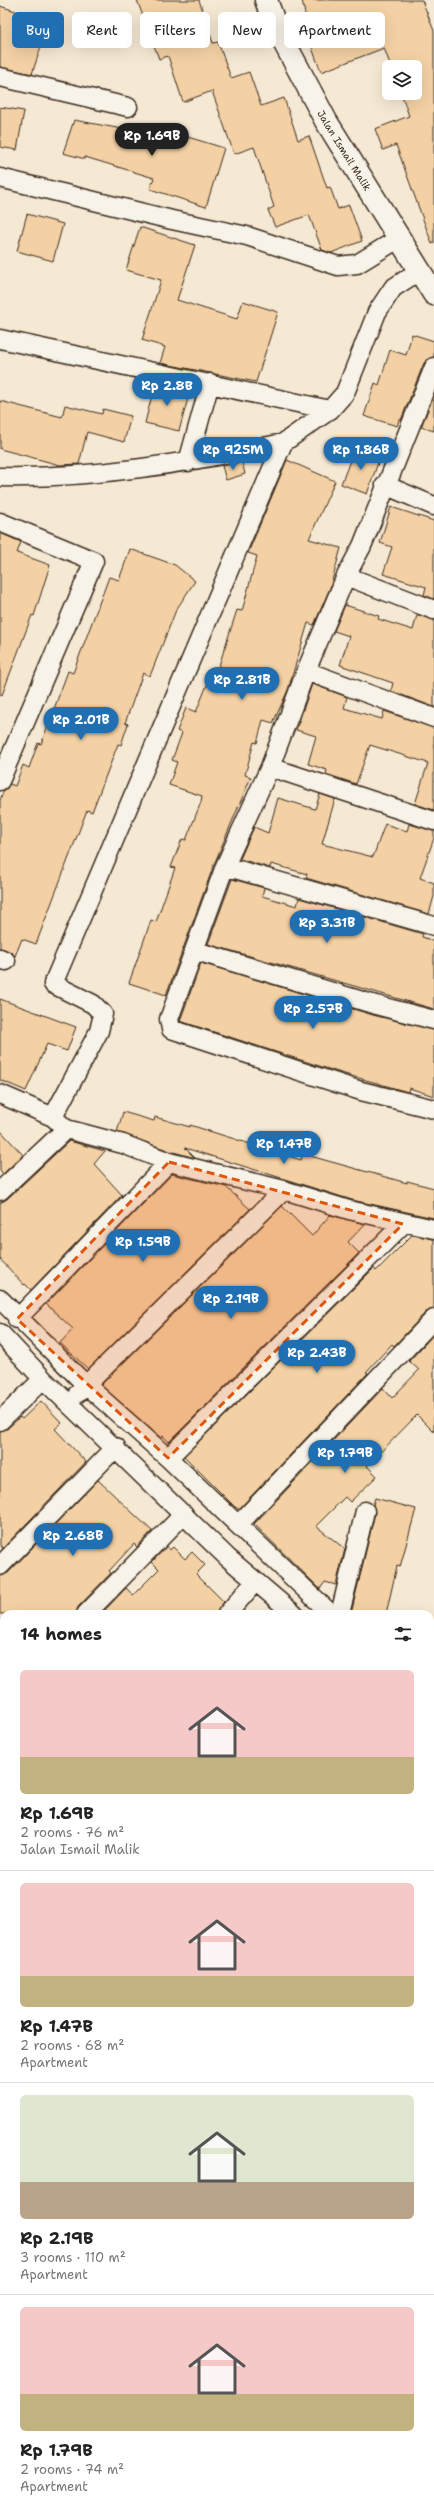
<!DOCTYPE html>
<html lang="en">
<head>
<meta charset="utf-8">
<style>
	body { margin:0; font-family:"Shantell Sans",sans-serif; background:#f2f2f2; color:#222; height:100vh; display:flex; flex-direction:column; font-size:15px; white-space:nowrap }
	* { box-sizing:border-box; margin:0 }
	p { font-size:13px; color:#767676 }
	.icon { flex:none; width:22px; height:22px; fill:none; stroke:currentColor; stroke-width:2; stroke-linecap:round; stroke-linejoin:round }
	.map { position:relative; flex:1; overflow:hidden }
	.side { position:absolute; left:0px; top:1610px; width:434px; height:904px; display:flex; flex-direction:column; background:#fff; border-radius:12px 12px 0 0; box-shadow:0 4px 16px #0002 }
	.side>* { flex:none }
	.top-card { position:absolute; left:12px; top:12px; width:410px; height:36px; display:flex; gap:8px }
	.fabs { position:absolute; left:382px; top:60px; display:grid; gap:8px }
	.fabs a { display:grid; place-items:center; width:40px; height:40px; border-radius:6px; background:#fff; box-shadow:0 4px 16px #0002; font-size:20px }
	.price { position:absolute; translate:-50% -34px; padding:0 9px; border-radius:14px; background:#1f6fb2; color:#fff; font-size:13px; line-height:26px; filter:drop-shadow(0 1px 2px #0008) }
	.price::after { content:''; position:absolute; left:50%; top:24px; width:12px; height:9px; margin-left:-6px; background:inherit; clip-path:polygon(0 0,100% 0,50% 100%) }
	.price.on { background:#222; color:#fff }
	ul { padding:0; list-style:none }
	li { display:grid; align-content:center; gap:8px; height:212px; padding:0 20px }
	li+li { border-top:1px solid #e0e0e0 }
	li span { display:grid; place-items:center; height:124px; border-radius:6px; color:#555 }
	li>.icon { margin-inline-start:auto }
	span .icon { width:72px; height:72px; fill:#fffc; stroke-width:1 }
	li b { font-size:17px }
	h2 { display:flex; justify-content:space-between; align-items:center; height:48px; padding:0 20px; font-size:17px }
	.tag { padding:0 14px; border-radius:6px; background:#fff; box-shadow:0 4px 16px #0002; font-size:14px; line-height:36px }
	.tag.on { background:#1f6fb2; color:#fff }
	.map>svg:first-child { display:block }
	.building { fill:#f3d1a4; stroke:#3b2a1e }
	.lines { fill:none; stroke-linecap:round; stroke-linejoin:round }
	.minor-casing { stroke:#3b2a1e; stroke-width:21 }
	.secondary-casing { stroke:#3b2a1e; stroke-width:25 }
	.minor { stroke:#f7f3e8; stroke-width:18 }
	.secondary { stroke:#f7f3e8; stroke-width:22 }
	.marked { fill:#df570d; fill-opacity:0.2; stroke:#df570d; stroke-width:3; stroke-dasharray:8 5; stroke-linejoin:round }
	.labels { text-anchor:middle; stroke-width:3.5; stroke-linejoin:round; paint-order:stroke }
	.street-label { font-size:10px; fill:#3b2a1e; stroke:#f7f3e8 }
</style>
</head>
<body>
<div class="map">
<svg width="434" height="2514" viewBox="0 0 434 2514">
	<rect width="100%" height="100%" fill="#f6e9d4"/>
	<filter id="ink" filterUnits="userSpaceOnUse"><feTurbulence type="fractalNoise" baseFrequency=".025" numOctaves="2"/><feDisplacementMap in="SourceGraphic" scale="8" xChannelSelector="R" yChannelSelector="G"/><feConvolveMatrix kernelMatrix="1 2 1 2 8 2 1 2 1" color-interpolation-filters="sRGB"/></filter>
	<g filter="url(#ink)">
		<!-- building -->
		<path class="building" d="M 137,0 L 199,0 L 213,43 L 218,42 L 231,78 L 249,72 L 261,106 L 284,98 L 298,140 L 309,136 L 327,188 L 330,187 L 338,209 L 349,205 L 362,241 L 331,253 L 322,250 L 309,215 L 275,227 L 268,210 L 274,207 L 254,147 L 234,154 L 212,91 L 183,102 L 168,56 L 159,59 Z
			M 302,0 L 422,0 L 434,31 L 434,243 L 432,244 L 396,145 L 383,150 L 375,129 L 409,116 L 401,93 L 415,93 L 415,67 L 391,67 L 384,48 L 321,72 L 305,29 L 308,28 Z
			M 0,6 L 49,22 L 32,74 L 0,67 Z
			M 0,107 L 24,111 L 17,150 L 0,147 Z
			M 74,120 L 133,131 L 134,124 L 167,135 L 168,131 L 224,148 L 206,207 L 150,189 L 154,178 L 85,157 L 85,159 L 63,153 Z
			M 27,214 L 63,224 L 53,261 L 17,251 Z
			M 140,227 L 195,245 L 177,300 L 237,319 L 243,301 L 278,312 L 256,382 L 160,363 L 165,347 L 142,340 L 161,280 L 126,270 Z
			M 412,334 L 434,341 L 434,357 L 428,359 L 424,363 L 401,420 L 399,420 L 397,426 L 364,416 L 375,383 L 379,385 L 390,350 L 406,355 Z
			M 155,383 L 190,391 L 179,431 L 145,423 Z
			M 434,395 L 434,431 L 421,427 Z
			M 0,401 L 62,417 L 65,405 L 102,414 L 103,409 L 131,416 L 124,442 L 87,432 L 79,464 L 60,465 L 0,449 Z
			M 355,448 L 380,457 L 367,494 L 341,484 Z
			M 287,460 L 335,481 L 309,539 L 341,548 L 330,588 L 314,625 L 308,623 L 288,690 L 273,723 L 263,720 L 257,743 L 254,742 L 245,775 L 251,777 L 215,862 L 166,995 L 129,983 L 151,920 L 156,922 L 175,868 L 171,867 L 182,839 L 186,840 L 201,802 L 202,796 L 169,785 L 177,762 L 172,760 L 182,733 L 177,731 L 186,708 L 196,712 L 207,685 L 212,687 L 237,610 L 242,611 L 257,556 L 248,553 Z
			M 242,462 L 245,474 L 226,480 L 222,466 Z
			M 391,507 L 434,521 L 434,599 L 424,595 L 426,587 L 383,574 L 392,547 L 380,543 Z
			M 0,533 L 21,542 L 17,553 L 50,565 L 34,616 L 32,615 L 2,695 L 0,694 Z
			M 130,549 L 175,565 L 195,581 L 176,610 L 150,676 L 143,673 L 125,723 L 128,724 L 121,745 L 118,744 L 92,812 L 87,810 L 36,944 L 22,939 L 15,956 L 11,952 L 0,948 L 0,800 L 4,790 L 10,784 L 15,786 L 23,765 L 29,768 L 38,743 L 41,744 L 68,671 L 73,673 L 109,577 L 119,580 Z
			M 345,605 L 379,616 L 378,619 L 413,630 L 417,615 L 434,620 L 434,707 L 391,691 L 393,683 L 340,665 L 349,636 L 334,631 Z
			M 312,684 L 347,697 L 344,708 L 382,719 L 384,711 L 434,728 L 434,810 L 415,804 L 428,763 L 370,745 L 356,784 L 326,774 L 327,770 L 308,764 L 316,736 L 296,730 Z
			M 320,794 L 335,799 L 322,844 L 373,857 L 385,824 L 407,831 L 409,824 L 434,831 L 434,838 L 420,878 L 434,883 L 434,896 L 429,914 L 306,878 L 307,874 L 271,864 L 270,868 L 240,859 L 254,827 L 268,833 L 278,798 L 315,809 Z
			M 232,879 L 264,888 L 262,896 L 297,906 L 299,898 L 423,934 L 422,937 L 434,941 L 434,1009 L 208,944 Z
			M 201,963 L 373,1015 L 434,1030 L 434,1096 L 409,1088 L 408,1092 L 341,1073 L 180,1021 Z
			M 0,999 L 76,1027 L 67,1051 L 47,1044 L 26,1091 L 0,1080 Z
			M 123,1112 L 154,1121 L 155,1117 L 190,1127 L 190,1125 L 301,1160 L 303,1154 L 407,1183 L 407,1181 L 434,1188 L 434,1218 L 352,1200 L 185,1148 L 195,1158 L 170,1151 L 117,1132 Z
			M 0,1130 L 23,1155 L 3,1174 L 0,1170 Z
			M 69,1141 L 105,1151 L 94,1164 L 122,1195 L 31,1290 L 25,1284 L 24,1285 L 0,1259 L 0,1203 L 7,1199 Z
			M 172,1174 L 226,1187 L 250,1209 L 88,1369 L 60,1343 L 73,1329 L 46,1304 Z
			M 282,1206 L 312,1236 L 330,1215 L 365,1224 L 348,1242 L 359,1253 L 169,1442 L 163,1436 L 161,1438 L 102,1386 L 103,1383 Z
			M 412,1235 L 434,1239 L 434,1309 L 426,1312 L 394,1346 L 392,1344 L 366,1372 L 368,1373 L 239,1509 L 235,1507 L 184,1456 L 374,1268 L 376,1271 Z
			M 434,1334 L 434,1432 L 417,1415 L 367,1466 L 377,1476 L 350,1502 L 345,1497 L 316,1526 L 345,1549 L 336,1585 L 325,1582 L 320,1589 L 254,1524 L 383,1388 L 392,1398 L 419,1370 L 409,1361 Z
			M 41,1401 L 62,1423 L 55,1429 L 86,1462 L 3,1548 L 0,1546 L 0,1431 L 7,1429 L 20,1417 L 22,1419 Z
			M 98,1480 L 152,1531 L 137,1547 L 134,1544 L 109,1571 L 111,1573 L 78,1607 L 76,1614 L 0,1614 L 0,1576 L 8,1573 Z
			M 375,1498 L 416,1509 L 400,1567 L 397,1566 L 386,1614 L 351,1614 L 375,1513 L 373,1505 Z
			M 167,1546 L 170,1550 L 173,1547 L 185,1559 L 192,1552 L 205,1565 L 196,1574 L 224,1602 L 217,1614 L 101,1614 L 126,1588 L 133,1595 L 159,1569 L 152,1562 Z"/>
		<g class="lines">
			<!-- minor casing -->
			<g class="minor-casing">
				<path id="minor" d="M 0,77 L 128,107
					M 0,178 L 172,220 L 247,236 L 338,266 L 357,264 L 398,239
					M 419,271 L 393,288 L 377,312 L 345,393 L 330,410 L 283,443 L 53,984 L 93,1004 L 103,1014 L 99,1031 L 53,1117 L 66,1129 L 123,1144 L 169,1162 L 284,1190 L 349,1210 L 434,1229
					M 0,339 L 330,410
					M 434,367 L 362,546 L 346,576 L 306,671 L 270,767 L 225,866 L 169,1019 L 171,1029 L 361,1091 L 434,1109
					M 188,462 L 210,383
					M 0,477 C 95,479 190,462 283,443
					M 385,485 L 434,506
					M 0,522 L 94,561 L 0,781
					M 346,576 L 434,610
					M 306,671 L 434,718
					M 270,767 L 434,821
					M 225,866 L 434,926
					M 196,951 L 376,1005 L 434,1020
					M 0,958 L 6,961
					M 0,1094 L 53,1117
					M 0,1191 L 66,1129
					M 0,1299 L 86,1385 L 168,1458 L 331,1614
					M 17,1319 L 169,1162
					M 0,1333 L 43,1379 L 228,1558 L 294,1614
					M 78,1393 L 284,1190
					M 0,1421 L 43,1379
					M 168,1458 L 403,1224
					M 238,1525 L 434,1319
					M 0,1566 L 116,1447
					M 86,1614 L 184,1514
					M 227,1614 L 255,1582
					M 340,1614 L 365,1511
					M 0,1701 L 4,1697
					M 430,1927 L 434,1928
					M 430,2020 L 434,2021
					M 0,2096 L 4,2095
					M 430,2109 L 434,2110
					M 0,2189 L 4,2189
					M 430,2244 L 434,2243
					M 0,2283 L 4,2283
					M 0,2446 L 4,2446
					M 151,2510 L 151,2514
					M 19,2514 L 19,2510"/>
			</g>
			<!-- secondary casing -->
			<g class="secondary-casing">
				<g id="secondary">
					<path id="s1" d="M 266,0 L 275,25 L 326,121 L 434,294"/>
				</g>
			</g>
			<!-- minor -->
			<use href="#minor" class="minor"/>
			<!-- secondary -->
			<use href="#secondary" class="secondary"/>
		</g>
	</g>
	<!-- marked area -->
	<path class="marked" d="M 169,1162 L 403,1224 L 168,1458 L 17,1319 Z"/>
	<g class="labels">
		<!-- street labels -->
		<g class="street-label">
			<text dy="4" stroke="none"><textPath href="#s1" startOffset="170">Jalan Ismail Malik</textPath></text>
		</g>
	</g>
</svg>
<div class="fabs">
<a><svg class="icon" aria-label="layers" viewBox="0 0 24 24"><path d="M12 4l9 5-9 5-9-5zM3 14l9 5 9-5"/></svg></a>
</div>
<b class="price on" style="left:152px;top:157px">Rp 1.69B</b>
<b class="price" style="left:167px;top:407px">Rp 2.8B</b>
<b class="price" style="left:233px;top:471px">Rp 925M</b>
<b class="price" style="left:361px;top:471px">Rp 1.86B</b>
<b class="price" style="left:242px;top:701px">Rp 2.81B</b>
<b class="price" style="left:81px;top:741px">Rp 2.01B</b>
<b class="price" style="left:327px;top:944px">Rp 3.31B</b>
<b class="price" style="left:313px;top:1030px">Rp 2.57B</b>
<b class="price" style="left:284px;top:1165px">Rp 1.47B</b>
<b class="price" style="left:143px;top:1263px">Rp 1.59B</b>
<b class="price" style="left:231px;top:1320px">Rp 2.19B</b>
<b class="price" style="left:317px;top:1374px">Rp 2.43B</b>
<b class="price" style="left:345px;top:1474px">Rp 1.79B</b>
<b class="price" style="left:73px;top:1557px">Rp 2.68B</b>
<div class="top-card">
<a class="tag on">Buy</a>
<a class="tag">Rent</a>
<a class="tag">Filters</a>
<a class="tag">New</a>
<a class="tag">Apartment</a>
</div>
<section class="side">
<h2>14 homes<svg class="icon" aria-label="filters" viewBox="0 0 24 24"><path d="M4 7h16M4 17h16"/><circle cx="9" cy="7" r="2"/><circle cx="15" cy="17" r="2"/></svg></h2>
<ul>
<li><span style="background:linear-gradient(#f6c9c9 70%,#c2b280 0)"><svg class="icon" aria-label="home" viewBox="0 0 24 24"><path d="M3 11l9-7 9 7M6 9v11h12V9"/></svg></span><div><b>Rp 1.69B</b><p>2 rooms · 76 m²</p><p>Jalan Ismail Malik</p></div></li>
<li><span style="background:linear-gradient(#f6c9c9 75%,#c2b280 0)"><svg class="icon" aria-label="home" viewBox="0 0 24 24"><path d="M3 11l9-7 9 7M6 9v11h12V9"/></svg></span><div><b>Rp 1.47B</b><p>2 rooms · 68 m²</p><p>Apartment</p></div></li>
<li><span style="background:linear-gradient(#dfe7d0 70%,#b9a48a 0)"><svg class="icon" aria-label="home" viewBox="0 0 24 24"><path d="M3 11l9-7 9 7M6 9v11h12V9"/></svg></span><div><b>Rp 2.19B</b><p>3 rooms · 110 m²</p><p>Apartment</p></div></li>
<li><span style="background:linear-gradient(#f6c9c9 70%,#c2b280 0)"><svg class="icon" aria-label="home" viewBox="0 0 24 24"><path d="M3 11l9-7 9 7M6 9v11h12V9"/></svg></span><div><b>Rp 1.79B</b><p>2 rooms · 74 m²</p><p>Apartment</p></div></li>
</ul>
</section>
</div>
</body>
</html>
